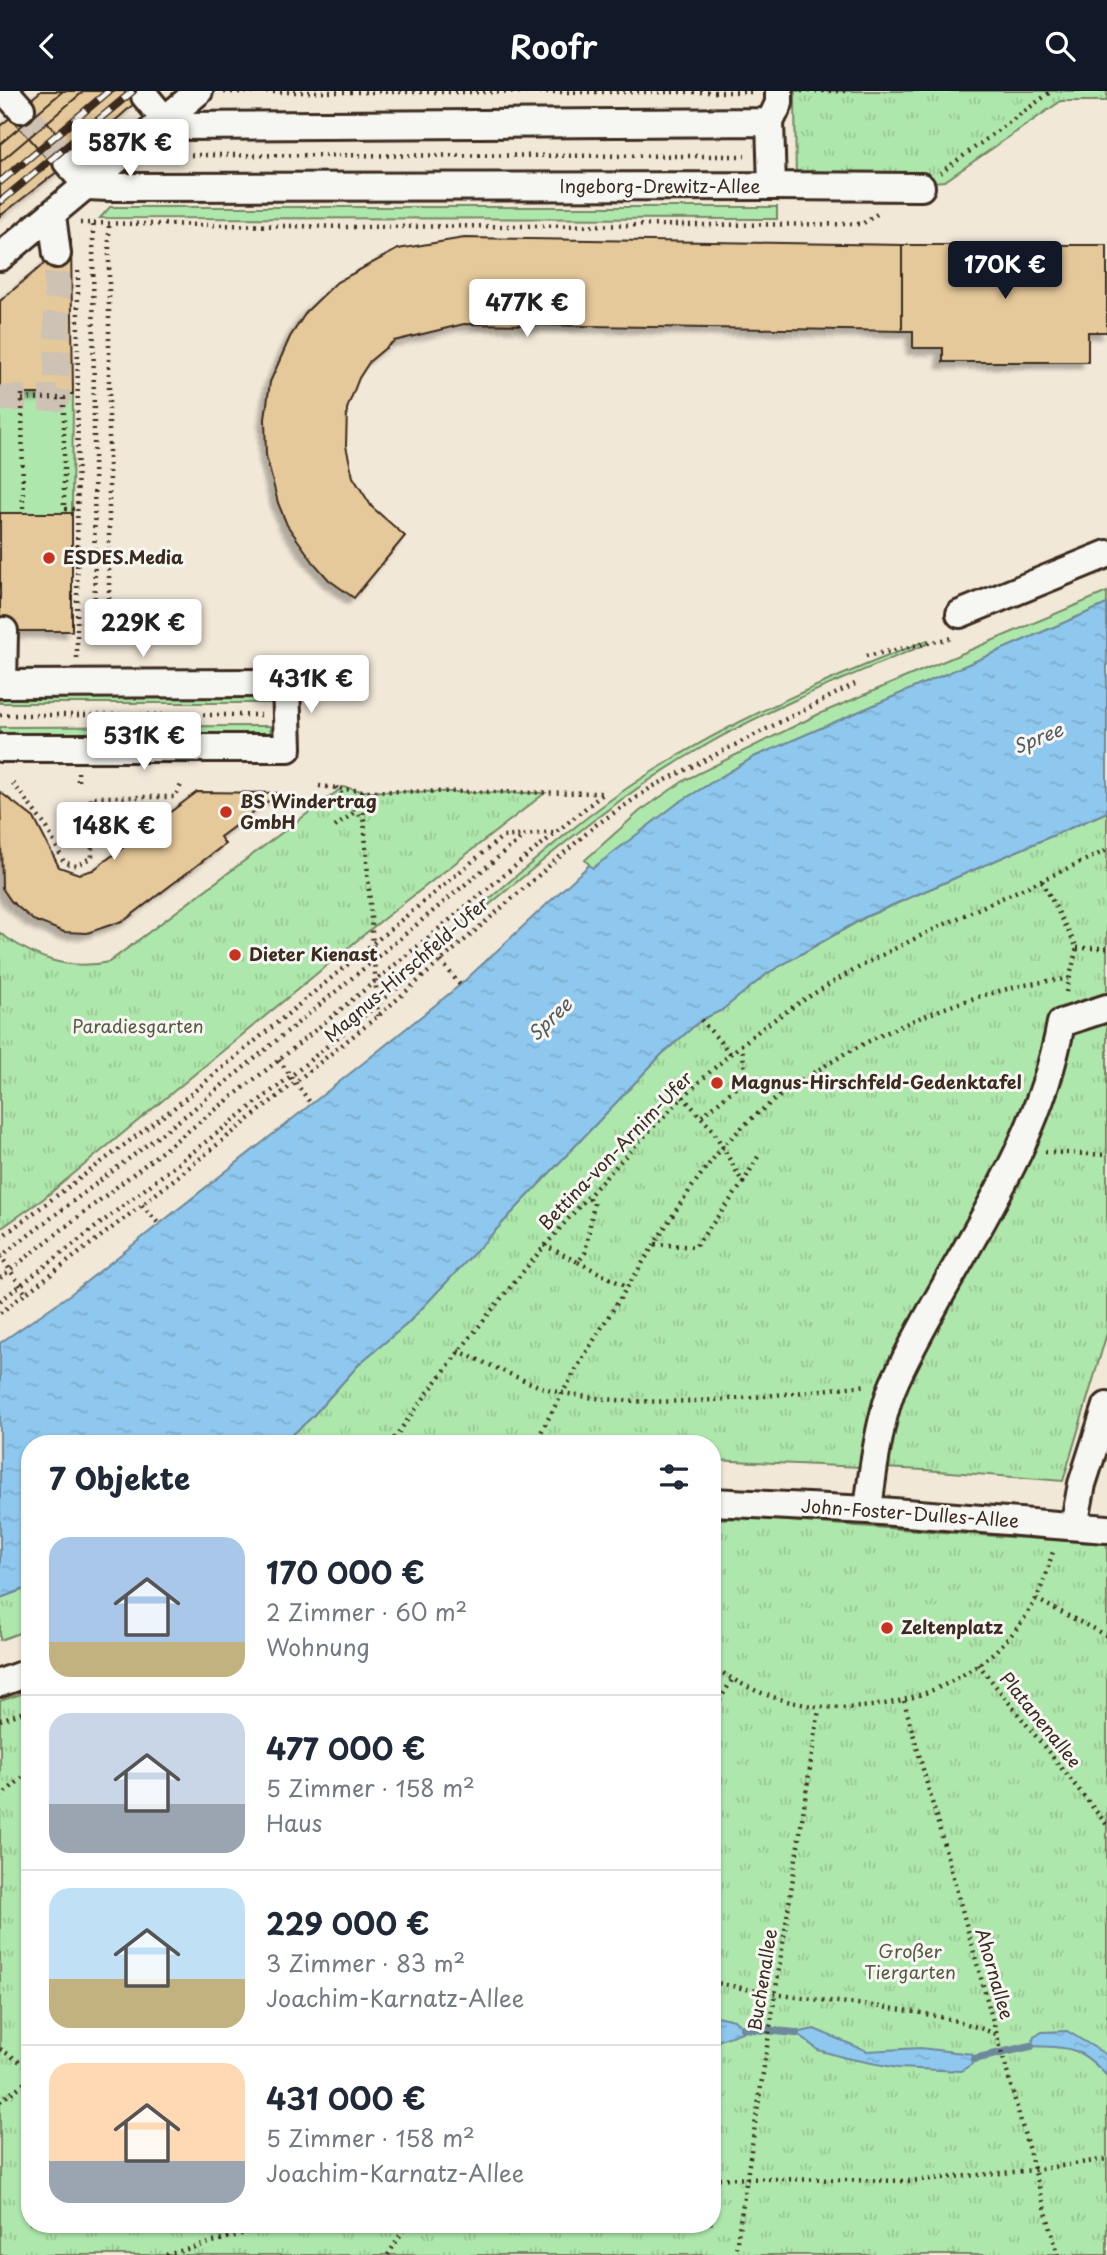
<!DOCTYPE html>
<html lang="de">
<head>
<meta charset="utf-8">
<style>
	body { margin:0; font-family:"Playpen Sans",sans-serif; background:#f2f2f3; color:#1f2937; height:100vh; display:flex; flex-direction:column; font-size:26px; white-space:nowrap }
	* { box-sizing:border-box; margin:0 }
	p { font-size:23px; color:#747a83 }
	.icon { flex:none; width:38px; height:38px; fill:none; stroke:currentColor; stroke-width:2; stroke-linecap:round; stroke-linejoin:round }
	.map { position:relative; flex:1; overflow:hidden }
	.details { position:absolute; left:21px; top:1344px; width:700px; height:798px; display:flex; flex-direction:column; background:#fff; border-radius:28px; box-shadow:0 2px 5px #0004 }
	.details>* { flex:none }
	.price { position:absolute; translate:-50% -60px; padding:0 16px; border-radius:7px; background:#fff; color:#222; font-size:23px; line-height:46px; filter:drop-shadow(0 2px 4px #0008) }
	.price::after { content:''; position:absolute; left:50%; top:42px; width:21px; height:16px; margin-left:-10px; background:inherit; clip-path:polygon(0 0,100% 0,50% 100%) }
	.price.selected { background:#111827; color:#fff }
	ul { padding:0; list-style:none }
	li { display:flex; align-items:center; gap:21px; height:175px; padding:0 28px }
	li+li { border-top:2px solid #e0e1e3 }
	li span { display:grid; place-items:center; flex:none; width:196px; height:140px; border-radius:21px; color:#555 }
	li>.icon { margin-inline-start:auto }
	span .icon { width:84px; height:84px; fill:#fffc; stroke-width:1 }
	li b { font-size:30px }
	h2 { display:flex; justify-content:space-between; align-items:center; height:84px; padding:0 28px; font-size:30px }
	header { display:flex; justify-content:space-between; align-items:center; height:91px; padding:0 28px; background:#111827; color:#fff; font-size:32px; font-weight:600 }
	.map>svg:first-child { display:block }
	.green { fill:#aee7ab; stroke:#748864; stroke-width:2 }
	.park { fill:url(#park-tufts); stroke:#748864; stroke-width:2 }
	.water { fill:url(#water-ripples); stroke:#6d899b; stroke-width:2 }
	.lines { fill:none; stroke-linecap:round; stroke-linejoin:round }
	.stream { stroke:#6d899b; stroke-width:8 }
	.building { fill:#e6c99a; stroke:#3b2a1e; stroke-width:2; filter:url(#shadow) }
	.minor-tunnel { stroke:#cdc2b3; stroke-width:26; stroke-dasharray:26 13; stroke-linecap:butt }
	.minor-casing { stroke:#3b2a1e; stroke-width:32 }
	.path { stroke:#3b2a1e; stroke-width:4.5; stroke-dasharray:2 5; stroke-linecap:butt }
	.minor { stroke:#f6f6f2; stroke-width:26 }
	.tram { stroke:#3b2a1e; stroke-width:2 }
	.rail-casing { stroke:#3b2a1e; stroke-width:8 }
	.rail { stroke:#f6f6f2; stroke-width:5; stroke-dasharray:16; stroke-linecap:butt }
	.poi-dot { fill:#c8321e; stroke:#f6f6f2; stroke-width:2.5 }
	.labels { text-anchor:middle; stroke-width:6; stroke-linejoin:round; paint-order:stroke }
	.street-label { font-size:18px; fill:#3b2a1e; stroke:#f6f6f2 }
	.poi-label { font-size:18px; font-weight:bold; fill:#3b2a1e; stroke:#f6f6f2; text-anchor:start }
	.park-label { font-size:18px; fill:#585941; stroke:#f6f6f2 }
	.water-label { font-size:19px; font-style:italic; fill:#54595c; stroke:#f6f6f2 }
</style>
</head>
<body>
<header><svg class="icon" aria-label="back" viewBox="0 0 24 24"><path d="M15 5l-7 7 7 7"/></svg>Roofr<svg class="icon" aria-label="search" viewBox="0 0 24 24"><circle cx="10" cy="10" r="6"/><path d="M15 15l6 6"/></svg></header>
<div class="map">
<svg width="1107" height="2164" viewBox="0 0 1107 2164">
	<defs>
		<pattern id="park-tufts" width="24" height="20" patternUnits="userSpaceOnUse" patternTransform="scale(1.75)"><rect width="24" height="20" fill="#aee7ab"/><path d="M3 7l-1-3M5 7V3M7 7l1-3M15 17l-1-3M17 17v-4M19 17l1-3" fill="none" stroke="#97c693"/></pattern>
		<pattern id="water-ripples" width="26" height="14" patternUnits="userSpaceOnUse" patternTransform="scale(1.75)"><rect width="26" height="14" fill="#8fc8ee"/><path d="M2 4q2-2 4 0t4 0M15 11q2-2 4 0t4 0" fill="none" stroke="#7caccc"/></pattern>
		<filter id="shadow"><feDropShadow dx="-6" dy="6" stdDeviation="2" flood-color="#0004"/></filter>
	</defs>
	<rect width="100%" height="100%" fill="#f1e8d8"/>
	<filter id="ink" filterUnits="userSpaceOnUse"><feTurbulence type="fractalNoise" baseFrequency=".0143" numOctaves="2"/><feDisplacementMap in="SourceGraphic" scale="14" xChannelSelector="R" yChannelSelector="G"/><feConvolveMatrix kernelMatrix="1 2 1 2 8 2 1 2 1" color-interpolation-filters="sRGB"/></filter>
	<g filter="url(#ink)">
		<!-- green -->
		<path class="green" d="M 110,116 L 777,116 L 777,128 L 100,127 Z
			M 0,303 L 73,303 L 72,422 L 0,422 Z
			M 1107,501 L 1107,513 L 754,666 L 678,712 L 593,778 L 585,769 L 640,720 L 685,689 L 819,623 Z
			M 928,549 L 929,552 C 852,584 773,615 701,657 C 608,710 528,783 445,850 L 443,847 C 511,791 580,725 655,679 C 740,625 834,586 928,549 Z
			M 0,601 L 262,601 L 270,612 L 0,612 Z
			M 271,635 L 270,643 L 261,646 L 0,646 L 0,636 Z"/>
		<!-- park -->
		<path class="park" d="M 795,0 L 1107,0 L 1107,10 L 1061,10 L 945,90 L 796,101 Z
			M 343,696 L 362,700 L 545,702 L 377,833 L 43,1108 L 0,1138 L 0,842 C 35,867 66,880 109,871 Z
			M 1107,721 L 1107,1242 L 1063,1390 L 925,1379 L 712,1369 L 712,1353 L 282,1353 L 311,1327 L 361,1271 L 407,1233 L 661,964 L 701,929 L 722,919 L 768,882 L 868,825 Z
			M 747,1427 L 1107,1453 L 1107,2164 L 0,2164 L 0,1610 L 30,1600 L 30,2133 L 712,2133 L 712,1428 Z
			M 30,1496 L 30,1538 L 0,1549 L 0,1507 Z"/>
		<!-- water -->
		<path class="water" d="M 1107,513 L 1107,721 L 865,826 L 768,882 L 722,919 L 701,929 L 661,964 L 407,1233 L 361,1271 L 311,1327 L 282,1353 L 30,1353 L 30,1496 L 0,1507 L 0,1252 L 72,1202 L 362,973 L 460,894 L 589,774 L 593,777 L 678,712 L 754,666 Z
			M 712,1924 L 734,1929 L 743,1937 L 742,1941 L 712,1952 Z
			M 814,1938 L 867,1960 L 920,1957 L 972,1963 L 972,1973 L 961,1980 L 898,1977 L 846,1967 L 818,1959 L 796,1942 Z
			M 1067,1940 L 1107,1964 L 1107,1985 C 1078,1954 1070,1957 1031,1955 L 1034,1946 L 1042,1941 Z"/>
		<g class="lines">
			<!-- stream -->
			<path class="stream" d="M 743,1937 L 796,1942
				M 974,1968 L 1031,1955"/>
		</g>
		<!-- building -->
		<path class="building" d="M 41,0 L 124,0 L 135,12 L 76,64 L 29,10 Z
			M 29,10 L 76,64 L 58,80 L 11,26 Z
			M 11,26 L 58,80 L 0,125 L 0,35 Z
			M 464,147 L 902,154 L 902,240 L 464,233 L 394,250 L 370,270 L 359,287 L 347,318 L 346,355 L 353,386 L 372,416 L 405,445 L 354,507 L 329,489 L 314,472 L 287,434 L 278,412 L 266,364 L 265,328 L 270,291 L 290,246 L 307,220 L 337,191 L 398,158 Z
			M 71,150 L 73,303 L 0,303 L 0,210 Z
			M 902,154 L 1107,154 L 1107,241 L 1088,241 L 1088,271 L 943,271 L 943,257 L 913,257 L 913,240 L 902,240 Z
			M 0,422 L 72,422 L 72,540 L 0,540 Z
			M 0,701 L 34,727 L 59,776 L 79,783 L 93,779 L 197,701 L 279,702 L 220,746 L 225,753 L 125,829 L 87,842 L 64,841 L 33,829 L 11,810 L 2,797 Z"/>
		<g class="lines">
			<!-- minor-tunnel -->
			<path class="minor-tunnel" d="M 21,18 L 67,71
				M 0,307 L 57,307 L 57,163"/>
			<!-- minor casing -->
			<g class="minor-casing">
				<path id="minor" d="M 5,0 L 21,18
					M 770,31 L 779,12 L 779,0
					M 67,71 L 87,95 L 109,96 L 772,95 L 770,31 L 177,35 L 165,29 L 145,5
					M 772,95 L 921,96
					M 52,124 L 57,163
					M 0,166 L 199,0
					M 960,523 L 1107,463
					M 0,593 L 286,592 L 288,657 L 0,657
					M 3,593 L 4,540
					M 712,1411 L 868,1419 L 1107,1438
					M 868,1419 C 872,1384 881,1319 896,1288 C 952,1168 1037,1066 1061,932 L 1107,917
					M 1074,1435 L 1082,1393 L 1107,1315
					M 0,1592 L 30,1581"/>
			</g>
			<!-- path -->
			<path class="path" d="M 801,0 L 848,0
				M 224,1 L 754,1
				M 163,64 L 745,65
				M 940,82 L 1052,0
				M 80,132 L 353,136 L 862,133 L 880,121
				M 93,134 L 95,554
				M 109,135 L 109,554
				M 22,303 L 23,422
				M 22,308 L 64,307 L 64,418 L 76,418
				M 866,565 L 952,547
				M 77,567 L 78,177
				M 0,624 L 262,624
				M 78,681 L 78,693
				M 13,692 L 47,737 L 64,771 L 76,775 L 92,766 L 91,706 L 175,706 L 181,694
				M 319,695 L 362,700 L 603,702
				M 336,696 L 364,730
				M 362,700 L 378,925
				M 91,726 L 162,727
				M 335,736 L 356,720
				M 1042,790 L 1077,857 L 1065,905
				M 1077,857 L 1107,857
				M 441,870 L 460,894
				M 701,929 L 732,964
				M 279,969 L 312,1014
				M 702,1025 L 746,988 L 742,956
				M 1045,1061 L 1107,1064
				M 743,1092 L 759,1064
				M 142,1114 L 159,1133
				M 0,1147 L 175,1016 L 502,746 L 524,744
				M 655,1153 L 695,1156 L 743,1092 L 713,1039 L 683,1006
				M 544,1154 L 578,1171 L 585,1162 L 594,1112 L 587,1106
				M 0,1164 L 26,1203
				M 0,1166 L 190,1021 L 525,744 L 554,741
				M 578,1171 L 627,1196
				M 0,1187 L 279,969 L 604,702
				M 0,1210 L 291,985 L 448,855
				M 0,1222 L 142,1114 L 378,925 L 596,734 L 652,696 L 855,593
				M 458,1260 C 488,1272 532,1296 563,1302 C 663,1321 768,1304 868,1294
				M 390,1353 C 467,1247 548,1145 639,1051 C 679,1009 722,967 768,933 C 872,859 993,813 1107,759
				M 535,1353 C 565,1294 599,1240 635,1184 C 662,1141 689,1096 722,1057 C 796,973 958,896 1068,888
				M 1036,1508 L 1107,1545
				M 978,1573 L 1107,1734
				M 712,1574 C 811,1651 976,1621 1036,1508 C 1044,1493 1048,1474 1054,1458
				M 904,1610 L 1058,2164
				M 712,1621 L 732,1589
				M 0,1629 L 30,1619
				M 0,1706 L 30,1680
				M 28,1841 L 30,1842
				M 712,1891 C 733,1895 754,1900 775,1903 C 852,1915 922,1914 996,1943
				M 0,1958 L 30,1977
				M 0,2010 L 30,1988
				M 712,2087 L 908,2090 L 1035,2079 L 1107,2068
				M 240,2133 L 245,2141
				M 166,2164 L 278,2133
				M 388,2164 L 407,2133
				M 735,2164 L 819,1618"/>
			<!-- minor -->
			<use href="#minor" class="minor"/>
			<!-- tram -->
			<path class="tram" d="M 0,53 L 63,0
				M 0,71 L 84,0"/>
			<!-- rail casing -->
			<g class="rail-casing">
				<path id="rail" d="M 0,91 L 109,0
					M 0,111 L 133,0"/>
			</g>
			<!-- rail -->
			<use href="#rail" class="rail"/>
		</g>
	</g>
	<!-- markers -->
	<g class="poi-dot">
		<circle cx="49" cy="467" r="7"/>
		<circle cx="226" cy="721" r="7"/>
		<circle cx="235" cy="864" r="7"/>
		<circle cx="717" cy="992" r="7"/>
		<circle cx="887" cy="1537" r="7"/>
	</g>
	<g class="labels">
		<!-- street labels -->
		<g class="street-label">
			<text x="660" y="102">Ingeborg-Drewitz-Allee</text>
			<text transform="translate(407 879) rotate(-41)" y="6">Magnus-Hirschfeld-Ufer</text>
			<text transform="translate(616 1060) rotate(-46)" y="6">Bettina-von-Arnim-Ufer</text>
			<text transform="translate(910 1423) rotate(4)" y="6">John-Foster-Dulles-Allee</text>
			<text transform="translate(1040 1629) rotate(51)" y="6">Platanenallee</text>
			<text transform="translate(994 1883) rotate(74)" y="6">Ahornallee</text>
			<text transform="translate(763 1889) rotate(-81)" y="6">Buchenallee</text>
		</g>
		<!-- poi labels -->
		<g class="poi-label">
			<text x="63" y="473">ESDES.Media</text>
			<text x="240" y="717">BS Windertrag<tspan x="240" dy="21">GmbH</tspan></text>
			<text x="249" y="870">Dieter Kienast</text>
			<text x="731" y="998">Magnus-Hirschfeld-Gedenktafel</text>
			<text x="901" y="1543">Zeltenplatz</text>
		</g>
		<!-- park labels -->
		<g class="park-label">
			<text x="138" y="942">Paradiesgarten</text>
			<text x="910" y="1867">Großer<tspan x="910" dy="21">Tiergarten</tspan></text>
		</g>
		<!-- water labels -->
		<g class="water-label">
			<text transform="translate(1038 647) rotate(-22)" y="7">Spree</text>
			<text transform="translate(550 928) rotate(-44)" y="7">Spree</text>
		</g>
	</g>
</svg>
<b class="price" style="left:130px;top:88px">587K €</b>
<b class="price selected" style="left:1005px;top:210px">170K €</b>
<b class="price" style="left:527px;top:248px">477K €</b>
<b class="price" style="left:143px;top:568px">229K €</b>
<b class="price" style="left:311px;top:624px">431K €</b>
<b class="price" style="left:144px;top:681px">531K €</b>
<b class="price" style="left:114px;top:771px">148K €</b>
<section class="details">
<h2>7 Objekte<svg class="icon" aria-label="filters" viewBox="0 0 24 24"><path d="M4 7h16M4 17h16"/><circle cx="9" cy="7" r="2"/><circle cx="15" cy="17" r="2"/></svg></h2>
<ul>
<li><span style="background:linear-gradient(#a9c7e8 75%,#c2b280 0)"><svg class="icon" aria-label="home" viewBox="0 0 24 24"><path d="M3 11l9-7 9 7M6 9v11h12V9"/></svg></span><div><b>170 000 €</b><p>2 Zimmer · 60 m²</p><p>Wohnung</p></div></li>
<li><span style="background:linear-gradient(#c9d6e8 65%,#9aa5b1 0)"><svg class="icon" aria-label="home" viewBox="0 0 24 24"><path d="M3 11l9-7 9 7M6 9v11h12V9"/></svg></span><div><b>477 000 €</b><p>5 Zimmer · 158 m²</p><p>Haus</p></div></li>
<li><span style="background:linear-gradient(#bfe0f5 65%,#c2b280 0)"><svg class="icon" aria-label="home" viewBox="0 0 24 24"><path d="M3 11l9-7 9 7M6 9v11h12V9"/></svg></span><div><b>229 000 €</b><p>3 Zimmer · 83 m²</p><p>Joachim-Karnatz-Allee</p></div></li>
<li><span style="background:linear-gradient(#ffd9b3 70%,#9aa5b1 0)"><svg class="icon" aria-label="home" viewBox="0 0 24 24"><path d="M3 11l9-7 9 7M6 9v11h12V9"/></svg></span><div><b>431 000 €</b><p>5 Zimmer · 158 m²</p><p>Joachim-Karnatz-Allee</p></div></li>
</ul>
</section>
</div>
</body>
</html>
